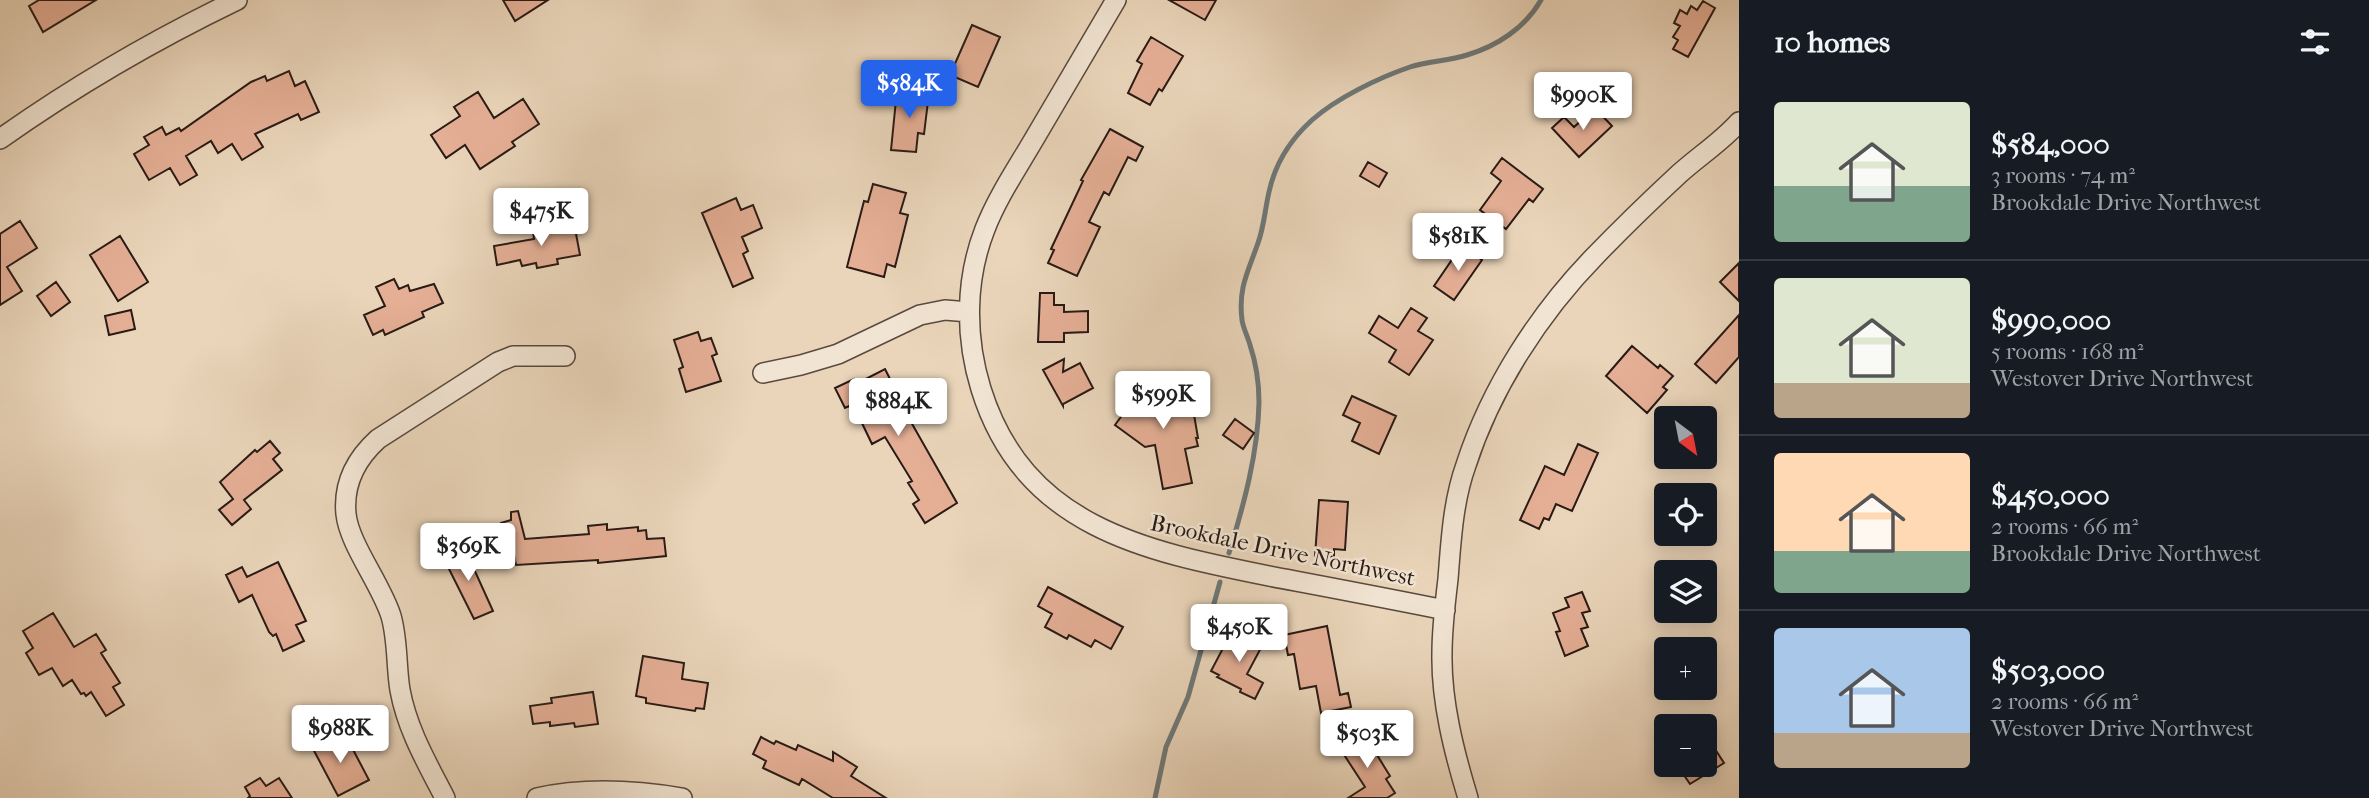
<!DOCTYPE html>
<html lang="en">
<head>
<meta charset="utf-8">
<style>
	body { margin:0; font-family:"IM FELL French Canon",serif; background:#20242c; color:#f1f3f6; height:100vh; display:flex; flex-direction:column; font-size:26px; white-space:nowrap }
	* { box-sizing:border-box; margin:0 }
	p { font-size:23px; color:#9ea1a6 }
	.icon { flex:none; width:38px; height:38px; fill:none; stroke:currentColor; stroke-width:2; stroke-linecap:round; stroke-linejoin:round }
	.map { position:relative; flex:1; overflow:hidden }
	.sheet { display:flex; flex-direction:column; background:#171b24; width:630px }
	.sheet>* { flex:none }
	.needle { width:46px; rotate:148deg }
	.buttons { position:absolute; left:1654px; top:406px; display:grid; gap:14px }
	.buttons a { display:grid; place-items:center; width:63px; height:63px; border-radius:7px; background:#171b24; box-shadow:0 4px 18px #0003; font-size:35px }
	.price { position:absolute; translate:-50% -60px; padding:0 16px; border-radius:7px; background:#fff; color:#222; font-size:23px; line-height:46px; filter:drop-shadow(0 2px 4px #0008) }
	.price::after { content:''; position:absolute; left:50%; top:42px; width:21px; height:16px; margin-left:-10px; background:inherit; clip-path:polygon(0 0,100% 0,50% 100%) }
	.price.selected { background:#2563eb; color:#fff }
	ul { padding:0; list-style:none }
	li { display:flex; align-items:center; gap:21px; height:175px; padding:0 35px }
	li+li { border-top:2px solid #363941 }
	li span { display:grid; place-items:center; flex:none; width:196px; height:140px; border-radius:7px; color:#555 }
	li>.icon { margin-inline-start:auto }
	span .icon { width:84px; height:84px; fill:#fffc; stroke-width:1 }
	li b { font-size:30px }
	h2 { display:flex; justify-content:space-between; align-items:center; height:84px; padding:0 35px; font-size:30px }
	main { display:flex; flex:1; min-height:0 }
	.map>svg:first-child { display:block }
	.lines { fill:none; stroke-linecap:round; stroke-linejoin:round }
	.stream { stroke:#6e7878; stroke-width:5 }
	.building { fill:#e5af96; stroke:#291a15; stroke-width:2 }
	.minor-casing { stroke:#59493e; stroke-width:22 }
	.minor { stroke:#f1e4d2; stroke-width:19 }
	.labels { text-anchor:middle; stroke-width:5; stroke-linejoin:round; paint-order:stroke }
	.street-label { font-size:23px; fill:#291a15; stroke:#f1e4d2 }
</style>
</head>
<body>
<main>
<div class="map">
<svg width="1739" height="798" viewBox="0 0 1739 798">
	<rect width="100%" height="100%" fill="#ead5ba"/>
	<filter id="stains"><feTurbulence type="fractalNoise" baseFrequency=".00286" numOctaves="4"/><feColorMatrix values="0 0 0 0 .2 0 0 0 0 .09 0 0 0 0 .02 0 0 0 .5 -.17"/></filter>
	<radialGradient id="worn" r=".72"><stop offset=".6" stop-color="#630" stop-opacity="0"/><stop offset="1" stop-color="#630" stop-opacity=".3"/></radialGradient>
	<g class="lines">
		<!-- stream -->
		<path class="stream" d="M 1229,553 C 1244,504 1258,453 1259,402 C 1259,384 1256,363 1250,345 C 1248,337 1243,328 1242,320 C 1238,288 1248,272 1258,243 C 1264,227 1265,209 1269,192 C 1275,164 1291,139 1312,120 C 1337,98 1378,78 1410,67 C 1428,61 1448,61 1467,55 C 1497,46 1525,28 1541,0
			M 1155,798 L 1166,747 L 1188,697 L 1220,582"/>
	</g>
	<!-- building -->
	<path class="building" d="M 39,0 L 96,0 L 43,32 L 29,6 Z
		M 503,0 L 548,0 L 515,21 Z
		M 1169,0 L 1216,0 L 1205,20 Z
		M 1703,1 L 1715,8 L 1688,57 L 1673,49 L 1678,40 L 1673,37 L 1680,26 L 1674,23 L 1680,10 L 1687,14 L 1691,6 L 1697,10 Z
		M 972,25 L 1000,37 L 978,87 L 950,75 Z
		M 1151,37 L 1183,56 L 1162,91 L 1159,89 L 1150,105 L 1128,93 L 1142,64 L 1137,61 Z
		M 289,71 L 295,86 L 305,81 L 319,112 L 301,120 L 298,114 L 255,134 L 263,147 L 242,160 L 232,144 L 218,153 L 211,141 L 186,156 L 197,175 L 180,185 L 170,168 L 149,180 L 134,154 L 149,145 L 144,137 L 162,127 L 166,135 L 179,128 L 181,131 L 251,82 L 265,76 L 267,81 Z
		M 897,90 L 929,93 L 924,134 L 918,133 L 916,152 L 891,150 Z
		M 478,92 L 494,118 L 523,99 L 539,124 L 512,142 L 515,146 L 480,169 L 465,145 L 446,158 L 431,135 L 460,116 L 454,107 Z
		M 1595,108 L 1612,126 L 1579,157 L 1552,128 L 1564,117 L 1574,127 Z
		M 1110,129 L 1143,147 L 1136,161 L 1128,157 L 1109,195 L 1104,192 L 1089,222 L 1100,227 L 1077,276 L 1048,263 L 1054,250 L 1051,249 L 1083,181 L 1081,180 Z
		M 1502,158 L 1543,189 L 1533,202 L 1529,199 L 1506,229 L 1480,210 L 1501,181 L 1491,173 Z
		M 1368,162 L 1387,173 L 1379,187 L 1360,176 Z
		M 873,184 L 906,193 L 900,213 L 908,215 L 895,267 L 887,264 L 884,277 L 847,267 L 864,201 L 868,202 Z
		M 736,198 L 741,210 L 753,205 L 762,228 L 742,237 L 748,251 L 743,254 L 753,278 L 733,287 L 702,213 Z
		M 20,221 L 37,248 L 7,267 L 22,291 L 0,305 L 0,234 Z
		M 574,223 L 580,255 L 557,259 L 558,264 L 537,268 L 536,263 L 522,266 L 520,260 L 497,265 L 494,246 L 534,239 L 533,231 Z
		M 120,236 L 148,282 L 118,301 L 90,255 Z
		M 1462,245 L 1482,260 L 1454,300 L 1434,286 Z
		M 1739,263 L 1739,301 L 1720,282 Z
		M 394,279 L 399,289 L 408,285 L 410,291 L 434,284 L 443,303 L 422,312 L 424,317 L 385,335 L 383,330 L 373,335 L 364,315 L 385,306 L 376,287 Z
		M 56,282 L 70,302 L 51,316 L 37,296 Z
		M 1040,293 L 1054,293 L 1054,305 L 1064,305 L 1064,312 L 1088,311 L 1088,332 L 1064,333 L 1064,342 L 1038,342 Z
		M 1411,308 L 1427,318 L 1418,331 L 1433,340 L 1409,375 L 1389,362 L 1396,350 L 1369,333 L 1379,316 L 1398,328 Z
		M 131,310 L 135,329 L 109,335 L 105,316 Z
		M 1739,315 L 1739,357 L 1716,383 L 1695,364 Z
		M 698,332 L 701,341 L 711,338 L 717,354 L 712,356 L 721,381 L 686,392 L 679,369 L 683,367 L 674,340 Z
		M 1632,346 L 1658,368 L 1660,365 L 1673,376 L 1663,387 L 1667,390 L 1647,413 L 1606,376 Z
		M 1064,359 L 1063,372 L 1080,363 L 1093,388 L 1063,404 L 1063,406 L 1043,370 Z
		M 885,369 L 897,393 L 902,391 L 913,412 L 907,415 L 957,503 L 925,523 L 913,504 L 919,500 L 908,483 L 912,481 L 885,437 L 872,444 L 860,419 L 857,421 L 849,406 L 845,408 L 835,388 L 854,379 L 856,384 Z
		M 1148,380 L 1170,400 L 1191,397 L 1198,438 L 1196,438 L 1198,446 L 1185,449 L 1192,483 L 1163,489 L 1155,445 L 1145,447 L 1115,425 Z
		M 1352,396 L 1396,416 L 1379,454 L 1352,441 L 1360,423 L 1343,415 Z
		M 1235,419 L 1254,433 L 1243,449 L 1223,435 Z
		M 270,441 L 280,453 L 273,459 L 282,470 L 244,500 L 251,509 L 232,525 L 219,510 L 233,499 L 220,482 L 255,450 L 257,452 Z
		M 1578,444 L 1598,453 L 1572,511 L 1556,504 L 1549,520 L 1544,518 L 1539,529 L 1520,520 L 1545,466 L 1564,475 Z
		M 1319,500 L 1348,502 L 1345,550 L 1334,549 L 1334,557 L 1315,556 Z
		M 518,511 L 525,539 L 589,534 L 588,526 L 607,524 L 607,530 L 638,527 L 638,531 L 646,530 L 647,539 L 664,538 L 666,556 L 598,563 L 598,560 L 516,565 L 512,544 L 507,545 L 501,523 L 511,520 L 511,512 Z
		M 464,547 L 493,611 L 474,619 L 443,557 Z
		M 278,562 L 306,621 L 296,625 L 304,641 L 283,651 L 276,634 L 273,636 L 269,632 L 252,595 L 239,602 L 226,575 L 242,567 L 247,577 Z
		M 1048,587 L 1123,627 L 1111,649 L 1095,640 L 1091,647 L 1069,635 L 1067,639 L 1045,627 L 1052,614 L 1038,606 Z
		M 1582,592 L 1590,611 L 1582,613 L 1588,627 L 1581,629 L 1588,646 L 1565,656 L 1556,632 L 1560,631 L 1553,613 L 1569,607 L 1565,598 Z
		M 53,613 L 74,647 L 96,634 L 106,650 L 101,653 L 120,683 L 113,687 L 124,705 L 106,716 L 91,692 L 86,696 L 84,693 L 81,694 L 72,680 L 63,686 L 52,668 L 39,675 L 26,653 L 33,648 L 23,631 Z
		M 1327,626 L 1340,695 L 1348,693 L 1351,707 L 1321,713 L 1316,686 L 1300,689 L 1294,654 L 1288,655 L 1284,635 Z
		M 1232,631 L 1262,646 L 1247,674 L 1263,683 L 1255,699 L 1240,692 L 1241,689 L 1217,677 L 1219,675 L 1211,671 Z
		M 643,656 L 684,663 L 682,679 L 708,683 L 704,709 L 696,708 L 695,711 L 646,703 L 646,698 L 636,696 Z
		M 593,692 L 598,724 L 575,727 L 574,723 L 550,726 L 550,722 L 533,724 L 530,706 L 552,703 L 551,698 Z
		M 1704,732 L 1724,763 L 1690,784 L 1677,765 L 1704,765 Z
		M 1358,735 L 1365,745 L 1369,742 L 1390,776 L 1386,779 L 1395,793 L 1387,798 L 1348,798 L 1365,787 L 1339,747 Z
		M 333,736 L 339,748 L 349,742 L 369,780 L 338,796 L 312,747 Z
		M 761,737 L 774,744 L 776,741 L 796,750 L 798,745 L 833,761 L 833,752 L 857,767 L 851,776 L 886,798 L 833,798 L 802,779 L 799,785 L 763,768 L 766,761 L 753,754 Z
		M 260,778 L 266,786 L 279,778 L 292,798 L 248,798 L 250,796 L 245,787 Z"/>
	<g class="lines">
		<!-- minor casing -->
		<g class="minor-casing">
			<path id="minor" d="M 1116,0 C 1088,47 1061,94 1033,141 C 1016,170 997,198 985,229 C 965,280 965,337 981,389 C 1024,527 1144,551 1269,576 C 1327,587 1386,598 1445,610
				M 0,139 C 75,86 154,40 237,0
				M 763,373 L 801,365 L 838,354 L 920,315 L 945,310 L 969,312
				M 445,798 C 427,763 407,729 400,690 C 396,666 398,640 391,616 C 381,584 349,544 346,514 C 343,483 356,459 378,439 L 498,362 L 513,356 L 565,356
				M 537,798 C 585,787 634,790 682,798
				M 1468,798 C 1454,752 1441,701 1442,653 C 1442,628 1445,604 1448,579 C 1451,541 1453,501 1466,465 C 1491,388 1539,313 1596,255 C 1623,227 1651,200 1679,174 C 1699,156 1721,142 1739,122"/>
		</g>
		<!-- minor -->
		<use href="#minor" class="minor"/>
	</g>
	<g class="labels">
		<!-- street labels -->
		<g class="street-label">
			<text transform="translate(1283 550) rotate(12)" y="8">Brookdale Drive Northwest</text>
		</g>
	</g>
	<rect width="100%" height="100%" filter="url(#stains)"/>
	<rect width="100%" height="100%" fill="url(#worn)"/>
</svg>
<div class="buttons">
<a><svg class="needle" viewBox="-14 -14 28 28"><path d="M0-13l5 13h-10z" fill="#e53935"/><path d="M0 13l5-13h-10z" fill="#9ea1a6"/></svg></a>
<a><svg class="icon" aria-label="locate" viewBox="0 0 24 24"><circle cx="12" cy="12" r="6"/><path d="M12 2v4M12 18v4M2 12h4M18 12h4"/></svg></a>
<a><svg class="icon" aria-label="layers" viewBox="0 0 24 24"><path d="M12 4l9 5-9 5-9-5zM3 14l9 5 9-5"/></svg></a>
<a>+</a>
<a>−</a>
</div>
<b class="price selected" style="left:909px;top:120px">$584K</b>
<b class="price" style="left:1583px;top:132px">$990K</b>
<b class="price" style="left:541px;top:248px">$475K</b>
<b class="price" style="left:1458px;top:273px">$581K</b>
<b class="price" style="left:1163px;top:431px">$599K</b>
<b class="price" style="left:898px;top:438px">$884K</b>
<b class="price" style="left:468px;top:583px">$369K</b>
<b class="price" style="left:1239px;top:664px">$450K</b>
<b class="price" style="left:340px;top:765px">$988K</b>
<b class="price" style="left:1367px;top:770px">$503K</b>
</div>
<section class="sheet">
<h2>10 homes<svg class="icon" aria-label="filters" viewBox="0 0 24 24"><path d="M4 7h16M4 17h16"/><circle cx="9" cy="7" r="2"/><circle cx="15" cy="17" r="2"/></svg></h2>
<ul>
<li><span style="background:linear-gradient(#dfe7d0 60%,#7fa58c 0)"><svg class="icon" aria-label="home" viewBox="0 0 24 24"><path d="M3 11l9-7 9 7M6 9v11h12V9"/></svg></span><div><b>$584,000</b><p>3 rooms · 74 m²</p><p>Brookdale Drive Northwest</p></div></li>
<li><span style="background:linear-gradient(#dfe7d0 75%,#b9a48a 0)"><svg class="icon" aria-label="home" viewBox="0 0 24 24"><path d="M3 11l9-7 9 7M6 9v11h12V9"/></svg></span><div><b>$990,000</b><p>5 rooms · 168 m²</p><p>Westover Drive Northwest</p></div></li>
<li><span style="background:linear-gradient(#ffd9b3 70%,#7fa58c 0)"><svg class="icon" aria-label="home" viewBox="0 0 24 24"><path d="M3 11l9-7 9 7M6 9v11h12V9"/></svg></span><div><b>$450,000</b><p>2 rooms · 66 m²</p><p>Brookdale Drive Northwest</p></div></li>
<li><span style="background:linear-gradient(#a9c7e8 75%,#b9a48a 0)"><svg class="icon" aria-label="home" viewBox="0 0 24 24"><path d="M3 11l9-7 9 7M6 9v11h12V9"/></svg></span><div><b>$503,000</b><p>2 rooms · 66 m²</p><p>Westover Drive Northwest</p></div></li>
</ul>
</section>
</main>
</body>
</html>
